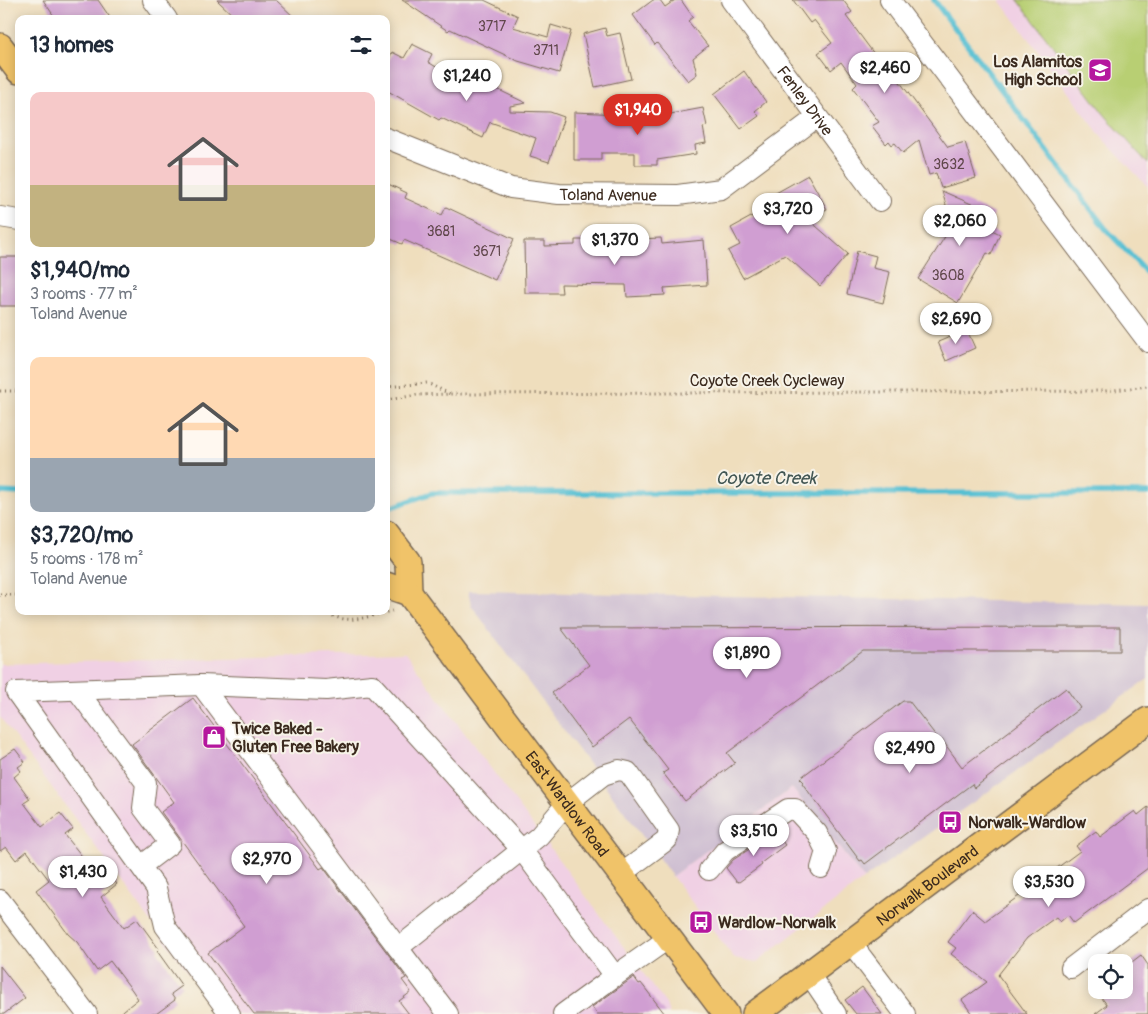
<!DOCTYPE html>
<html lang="en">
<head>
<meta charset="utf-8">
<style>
	body { margin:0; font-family:Pangolin,sans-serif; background:#f6f6f7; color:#1f2937; height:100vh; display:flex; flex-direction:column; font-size:19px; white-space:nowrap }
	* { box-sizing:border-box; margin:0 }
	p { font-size:16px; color:#747a83 }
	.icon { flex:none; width:28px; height:28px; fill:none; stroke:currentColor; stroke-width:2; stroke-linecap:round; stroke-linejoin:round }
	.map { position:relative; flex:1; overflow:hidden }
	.details { position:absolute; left:15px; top:15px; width:375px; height:600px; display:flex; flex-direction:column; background:#fff; border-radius:10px; box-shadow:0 2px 12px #0003 }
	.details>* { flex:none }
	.tools { position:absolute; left:1088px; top:954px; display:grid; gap:10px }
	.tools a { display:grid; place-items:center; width:45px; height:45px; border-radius:10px; background:#fff; box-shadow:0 2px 12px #0003; font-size:25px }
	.price { position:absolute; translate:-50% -42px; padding:0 11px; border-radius:18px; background:#fff; color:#222; font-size:16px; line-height:32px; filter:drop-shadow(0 1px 2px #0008) }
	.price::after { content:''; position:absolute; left:50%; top:30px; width:15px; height:11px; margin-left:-8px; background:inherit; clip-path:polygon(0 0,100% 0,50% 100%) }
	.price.active { background:#d93025; color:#fff }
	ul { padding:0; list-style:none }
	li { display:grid; align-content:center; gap:10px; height:265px; padding:0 15px }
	li span { display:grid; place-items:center; height:155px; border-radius:10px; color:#555 }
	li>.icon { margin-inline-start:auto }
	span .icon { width:90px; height:90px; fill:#fffc; stroke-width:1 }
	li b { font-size:21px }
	h2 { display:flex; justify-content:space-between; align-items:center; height:60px; padding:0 15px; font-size:21px }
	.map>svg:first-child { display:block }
	.built { fill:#f0d0e4 }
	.industrial { fill:#cebed1 }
	.green { fill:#b8cf73; stroke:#7a7c48 }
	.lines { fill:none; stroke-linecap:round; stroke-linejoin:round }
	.stream { stroke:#57c0d3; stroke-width:5.5 }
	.building { fill:#d09ed2 }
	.minor-casing { stroke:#7a6956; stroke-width:22 }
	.major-casing { stroke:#7a6956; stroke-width:28 }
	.path { stroke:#7a6956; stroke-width:3; stroke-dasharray:1 4; stroke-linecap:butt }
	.minor { stroke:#fff; stroke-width:20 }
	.major { stroke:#f0c369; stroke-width:25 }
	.labels { text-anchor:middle; stroke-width:4; stroke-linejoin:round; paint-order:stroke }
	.number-label { font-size:14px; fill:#60474b }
	.poi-label { font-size:16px; font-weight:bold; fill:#3b2a1e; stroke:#f7f3e8; text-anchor:start }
	.street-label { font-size:16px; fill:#3b2a1e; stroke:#f7f3e8 }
	.water-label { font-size:18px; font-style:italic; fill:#435754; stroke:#f7f3e8 }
</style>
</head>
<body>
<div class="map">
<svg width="1148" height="1014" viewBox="0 0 1148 1014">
	<rect width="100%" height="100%" fill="#f7f3e8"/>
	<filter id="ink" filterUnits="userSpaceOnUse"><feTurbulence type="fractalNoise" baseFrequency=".02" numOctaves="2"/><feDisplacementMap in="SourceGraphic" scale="10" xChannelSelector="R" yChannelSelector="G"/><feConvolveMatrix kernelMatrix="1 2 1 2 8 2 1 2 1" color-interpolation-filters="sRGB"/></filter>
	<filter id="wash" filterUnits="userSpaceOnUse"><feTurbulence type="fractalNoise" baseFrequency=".0096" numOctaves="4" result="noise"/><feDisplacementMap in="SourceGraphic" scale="20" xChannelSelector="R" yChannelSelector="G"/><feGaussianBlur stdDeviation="1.12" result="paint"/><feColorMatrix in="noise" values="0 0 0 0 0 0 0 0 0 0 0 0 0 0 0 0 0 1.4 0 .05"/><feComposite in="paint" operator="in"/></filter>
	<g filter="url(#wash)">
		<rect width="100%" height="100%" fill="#efdebd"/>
		<!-- built -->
		<path class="built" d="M 1000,0 L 1148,0 L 1148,187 L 1103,139 Z
			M 405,653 L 666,1004 L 669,1014 L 219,1014 L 0,717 L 0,664 Z
			M 792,788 L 864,879 L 757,962 L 734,958 L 672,876 Z"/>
		<!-- industrial -->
		<path class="industrial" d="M 468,591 L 1148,604 L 1148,679 L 864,879 L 792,788 L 672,876 L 471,605 Z"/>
		<!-- green -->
		<path class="green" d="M 1018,0 L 1148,0 L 1148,164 L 1104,114 Z"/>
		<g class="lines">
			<!-- stream -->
			<path class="stream" d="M 934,0 L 1105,228 L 1148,274
				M 0,492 L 19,493
				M 386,509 L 432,493 L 1148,493"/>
		</g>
		<g id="blocks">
			<!-- building -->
			<path class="building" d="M 43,0 L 98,0 L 111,19 L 56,19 Z
				M 217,0 L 276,0 L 296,19 L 237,19 Z
				M 402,0 L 484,0 L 518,16 L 513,27 L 548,37 L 551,25 L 571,31 L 559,73 L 518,61 L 450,29 L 448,31 Z
				M 653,0 L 660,0 L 665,7 L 675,0 L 681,0 L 693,17 L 688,21 L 708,46 L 693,58 L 697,74 L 688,81 L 657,43 L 655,45 L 633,15 Z
				M 793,0 L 843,0 L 852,12 L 846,16 L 883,66 L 886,63 L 948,147 L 965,142 L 976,178 L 941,188 L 936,173 L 929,175 L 919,140 L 903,153 L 895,143 L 892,145 L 889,141 L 886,144 L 872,126 L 879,122 L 853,88 L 857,84 L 841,62 L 831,70 L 818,53 L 832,43 L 814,20 L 810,23 Z
				M 605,28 L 607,36 L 620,33 L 631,79 L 595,87 L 583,34 Z
				M 412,44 L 432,54 L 428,62 L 476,91 L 480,81 L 526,103 L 510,106 L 510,111 L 550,112 L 564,117 L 549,162 L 530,156 L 536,138 L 490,122 L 483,138 L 441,118 L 439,120 L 386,90 L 386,64 L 392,52 L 404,58 Z
				M 744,71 L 766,102 L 755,111 L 759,116 L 741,129 L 714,94 Z
				M 703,108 L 707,126 L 703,127 L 706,143 L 695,145 L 696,154 L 657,160 L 657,165 L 635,165 L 635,153 L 601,153 L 601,160 L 574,160 L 574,112 L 644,115 L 638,120 Z
				M 808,175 L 827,209 L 808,219 L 848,254 L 820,286 L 785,255 L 743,278 L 728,251 L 740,245 L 731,228 L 771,206 L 767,198 Z
				M 386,183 L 407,193 L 405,198 L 442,215 L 446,207 L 514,239 L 495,280 L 404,240 L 402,244 L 386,237 Z
				M 942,191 L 994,214 L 988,228 L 1000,234 L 991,255 L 987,253 L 958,303 L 918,279 L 946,235 L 935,230 L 946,205 Z
				M 661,238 L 662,244 L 704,240 L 707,285 L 664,288 L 665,295 L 627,297 L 626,285 L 561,284 L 562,293 L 525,293 L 524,241 L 545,241 L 545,246 L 575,245 L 575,240 L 596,240 L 595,246 L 637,247 L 637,239 Z
				M 857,251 L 876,256 L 873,268 L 890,272 L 883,303 L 847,294 Z
				M 0,257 L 19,257 L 19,306 L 0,306 Z
				M 967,330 L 975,348 L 946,361 L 938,342 Z
				M 1120,627 L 1120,651 L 863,651 L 727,753 L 735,763 L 685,801 L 663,773 L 668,770 L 629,719 L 592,747 L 552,693 L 589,665 L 561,628 Z
				M 1066,688 L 1080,708 L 974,788 L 972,784 L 865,864 L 862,860 L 860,861 L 802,783 L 804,782 L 800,778 L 903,701 L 909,701 L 940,741 L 942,740 L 962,767 Z
				M 193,698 L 320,869 L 323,867 L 406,978 L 402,980 L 411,992 L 399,1001 L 409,1014 L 254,1014 L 208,953 L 244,926 L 161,812 L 174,802 L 132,744 Z
				M 15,749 L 25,762 L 18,767 L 21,771 L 14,777 L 30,799 L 24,803 L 42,827 L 60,813 L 73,829 L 65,835 L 97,875 L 105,869 L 117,884 L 101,897 L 124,928 L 137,919 L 159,949 L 157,951 L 182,986 L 171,994 L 175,1000 L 156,1014 L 119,1014 L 138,999 L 132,990 L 110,961 L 97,971 L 77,942 L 68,934 L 36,890 L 49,880 L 27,851 L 16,860 L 6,847 L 0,851 L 0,759 Z
				M 1148,807 L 1148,868 L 1074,923 L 1068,915 L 1060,922 L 1056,917 L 1027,938 L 998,975 L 1027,1014 L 972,1014 L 962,1000 L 987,982 L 951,954 L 956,948 L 948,942 L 972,910 L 985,921 L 1080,851 L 1076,846 L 1096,831 L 1100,837 L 1135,811 L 1138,815 Z
				M 775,832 L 785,845 L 761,863 L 762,865 L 739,882 L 736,881 L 726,868 L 733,860 Z
				M 1141,955 L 1148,965 L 1148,1014 L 1095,1014 L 1107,1005 L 1096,990 L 1124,990 L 1124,968 Z
				M 0,966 L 25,998 L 4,1014 L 0,1014 Z
				M 634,977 L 639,984 L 641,983 L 665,1014 L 597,1014 L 592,1007 Z
				M 862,987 L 882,1014 L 856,1014 L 845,1000 Z"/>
		</g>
	</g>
	<g filter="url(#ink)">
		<use href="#blocks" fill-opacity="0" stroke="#7a6956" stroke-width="1"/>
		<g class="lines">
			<!-- minor casing -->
			<g class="minor-casing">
				<g id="minor">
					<path d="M 153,0 L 167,19"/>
					<path id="s1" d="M 731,0 L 880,201"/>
					<path d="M 890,0 L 1148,342"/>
					<path id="s2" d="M 386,138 L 511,188 L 559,194 L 678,195 L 721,189 L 817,117"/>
					<path d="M 0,217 L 19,220"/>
					<path d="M 201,685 L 326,690 L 372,685 L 522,850 L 615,976 L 563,1014"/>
					<path d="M 77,690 L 146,783 L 143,808 L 170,844 L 141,866"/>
					<path d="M 709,870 L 725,851 L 788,809 L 795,809 L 817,833 L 826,851 L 821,868"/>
					<path d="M 0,900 L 87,1014"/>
					<path d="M 851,943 L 905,1014"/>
					<path d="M 398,948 L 448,1014"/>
					<path d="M 1071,968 L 1148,909"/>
					<path d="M 809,974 L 836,1014"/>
					<path d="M 615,976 L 669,938"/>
					<path d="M 230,1014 L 165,926 L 156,888 L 16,692 L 201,685 L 398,948 L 539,836 L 567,803 L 603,775 L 619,770 L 628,772 L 669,830 L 667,840 L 621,874"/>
				</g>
			</g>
			<!-- major casing -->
			<g class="major-casing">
				<g id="major">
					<path d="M 0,46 L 19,71"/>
					<path d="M 386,533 L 408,562 L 409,593"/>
					<path id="s3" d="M 386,585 L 409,593 L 726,1014"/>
					<path id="s4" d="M 755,1014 L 1148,720"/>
				</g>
			</g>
			<!-- path -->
			<path class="path" d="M 386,387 L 427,383 L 450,394
				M 0,391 L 19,391
				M 386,400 L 417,395 L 451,394 L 1105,391 L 1148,386
				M 0,595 L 19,595
				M 324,611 C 348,627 366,616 392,611"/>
			<!-- minor -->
			<use href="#minor" class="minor"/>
			<!-- major -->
			<use href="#major" class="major"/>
		</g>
	</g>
	<!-- icons -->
	<defs>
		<g id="school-square" transform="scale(1.25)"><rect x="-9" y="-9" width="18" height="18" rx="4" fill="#b5179e" stroke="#f7f3e8"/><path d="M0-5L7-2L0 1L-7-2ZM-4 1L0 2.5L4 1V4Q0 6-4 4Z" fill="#fff"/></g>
		<g id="shop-square" transform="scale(1.25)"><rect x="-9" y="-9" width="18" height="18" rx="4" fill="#b5179e" stroke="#f7f3e8"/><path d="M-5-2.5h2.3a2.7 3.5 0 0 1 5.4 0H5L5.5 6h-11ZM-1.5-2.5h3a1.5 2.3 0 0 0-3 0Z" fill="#fff"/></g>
		<g id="bus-square" transform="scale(1.25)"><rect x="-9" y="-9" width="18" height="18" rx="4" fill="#b5179e" stroke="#f7f3e8"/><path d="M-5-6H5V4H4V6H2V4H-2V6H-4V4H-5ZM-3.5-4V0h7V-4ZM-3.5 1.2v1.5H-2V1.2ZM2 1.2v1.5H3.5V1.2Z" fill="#fff"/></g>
	</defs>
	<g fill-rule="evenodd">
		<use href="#school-square" x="1100" y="70"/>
		<use href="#shop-square" x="214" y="737"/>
		<use href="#bus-square" x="950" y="822"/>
		<use href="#bus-square" x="701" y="922"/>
	</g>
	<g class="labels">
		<!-- number labels -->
		<g class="number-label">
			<text x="492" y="31">3717</text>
			<text x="546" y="55">3711</text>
			<text x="949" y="169">3632</text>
			<text x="441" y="236">3681</text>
			<text x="487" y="256">3671</text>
			<text x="948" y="280">3608</text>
		</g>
		<!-- poi labels -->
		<g class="poi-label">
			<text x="1082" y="67" text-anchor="end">Los Alamitos<tspan x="1082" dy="18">High School</tspan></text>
			<text x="232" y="734">Twice Baked -<tspan x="232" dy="18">Gluten Free Bakery</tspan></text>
			<text x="968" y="828">Norwalk-Wardlow</text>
			<text x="718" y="928">Wardlow-Norwalk</text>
		</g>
		<!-- street labels -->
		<g class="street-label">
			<text dy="6" stroke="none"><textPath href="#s1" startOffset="125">Fenley Drive</textPath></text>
			<text dy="6" stroke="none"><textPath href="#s2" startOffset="232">Toland Avenue</textPath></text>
			<text x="767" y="386">Coyote Creek Cycleway</text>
			<text dy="6" stroke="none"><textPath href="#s3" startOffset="288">East Wardlow Road</textPath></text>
			<text dy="6" stroke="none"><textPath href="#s4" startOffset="215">Norwalk Boulevard</textPath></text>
		</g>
		<!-- water labels -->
		<g class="water-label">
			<text x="766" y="484">Coyote Creek</text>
		</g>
	</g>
</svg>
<div class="tools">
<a><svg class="icon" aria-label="locate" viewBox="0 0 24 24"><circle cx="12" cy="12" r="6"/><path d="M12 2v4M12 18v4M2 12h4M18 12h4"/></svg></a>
</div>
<b class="price" style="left:885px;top:94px">$2,460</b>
<b class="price" style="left:467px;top:102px">$1,240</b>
<b class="price active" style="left:638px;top:136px">$1,940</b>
<b class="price" style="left:788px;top:235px">$3,720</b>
<b class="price" style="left:960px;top:247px">$2,060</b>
<b class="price" style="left:615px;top:266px">$1,370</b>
<b class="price" style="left:956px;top:345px">$2,690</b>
<b class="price" style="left:747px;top:679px">$1,890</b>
<b class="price" style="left:910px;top:774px">$2,490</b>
<b class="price" style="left:754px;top:857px">$3,510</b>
<b class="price" style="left:267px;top:885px">$2,970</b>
<b class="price" style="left:83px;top:898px">$1,430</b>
<b class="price" style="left:1049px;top:908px">$3,530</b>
<section class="details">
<h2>13 homes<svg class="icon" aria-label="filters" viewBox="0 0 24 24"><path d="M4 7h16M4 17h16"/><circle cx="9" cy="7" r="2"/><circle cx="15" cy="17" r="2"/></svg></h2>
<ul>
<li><span style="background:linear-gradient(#f6c9c9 60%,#c2b280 0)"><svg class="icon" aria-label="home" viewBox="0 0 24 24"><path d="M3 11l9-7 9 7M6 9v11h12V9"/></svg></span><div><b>$1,940/mo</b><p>3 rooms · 77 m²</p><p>Toland Avenue</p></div></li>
<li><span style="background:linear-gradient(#ffd9b3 65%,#9aa5b1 0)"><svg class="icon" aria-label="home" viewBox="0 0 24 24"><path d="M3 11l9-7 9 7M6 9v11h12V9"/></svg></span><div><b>$3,720/mo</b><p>5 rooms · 178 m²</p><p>Toland Avenue</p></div></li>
</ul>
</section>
</div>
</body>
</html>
